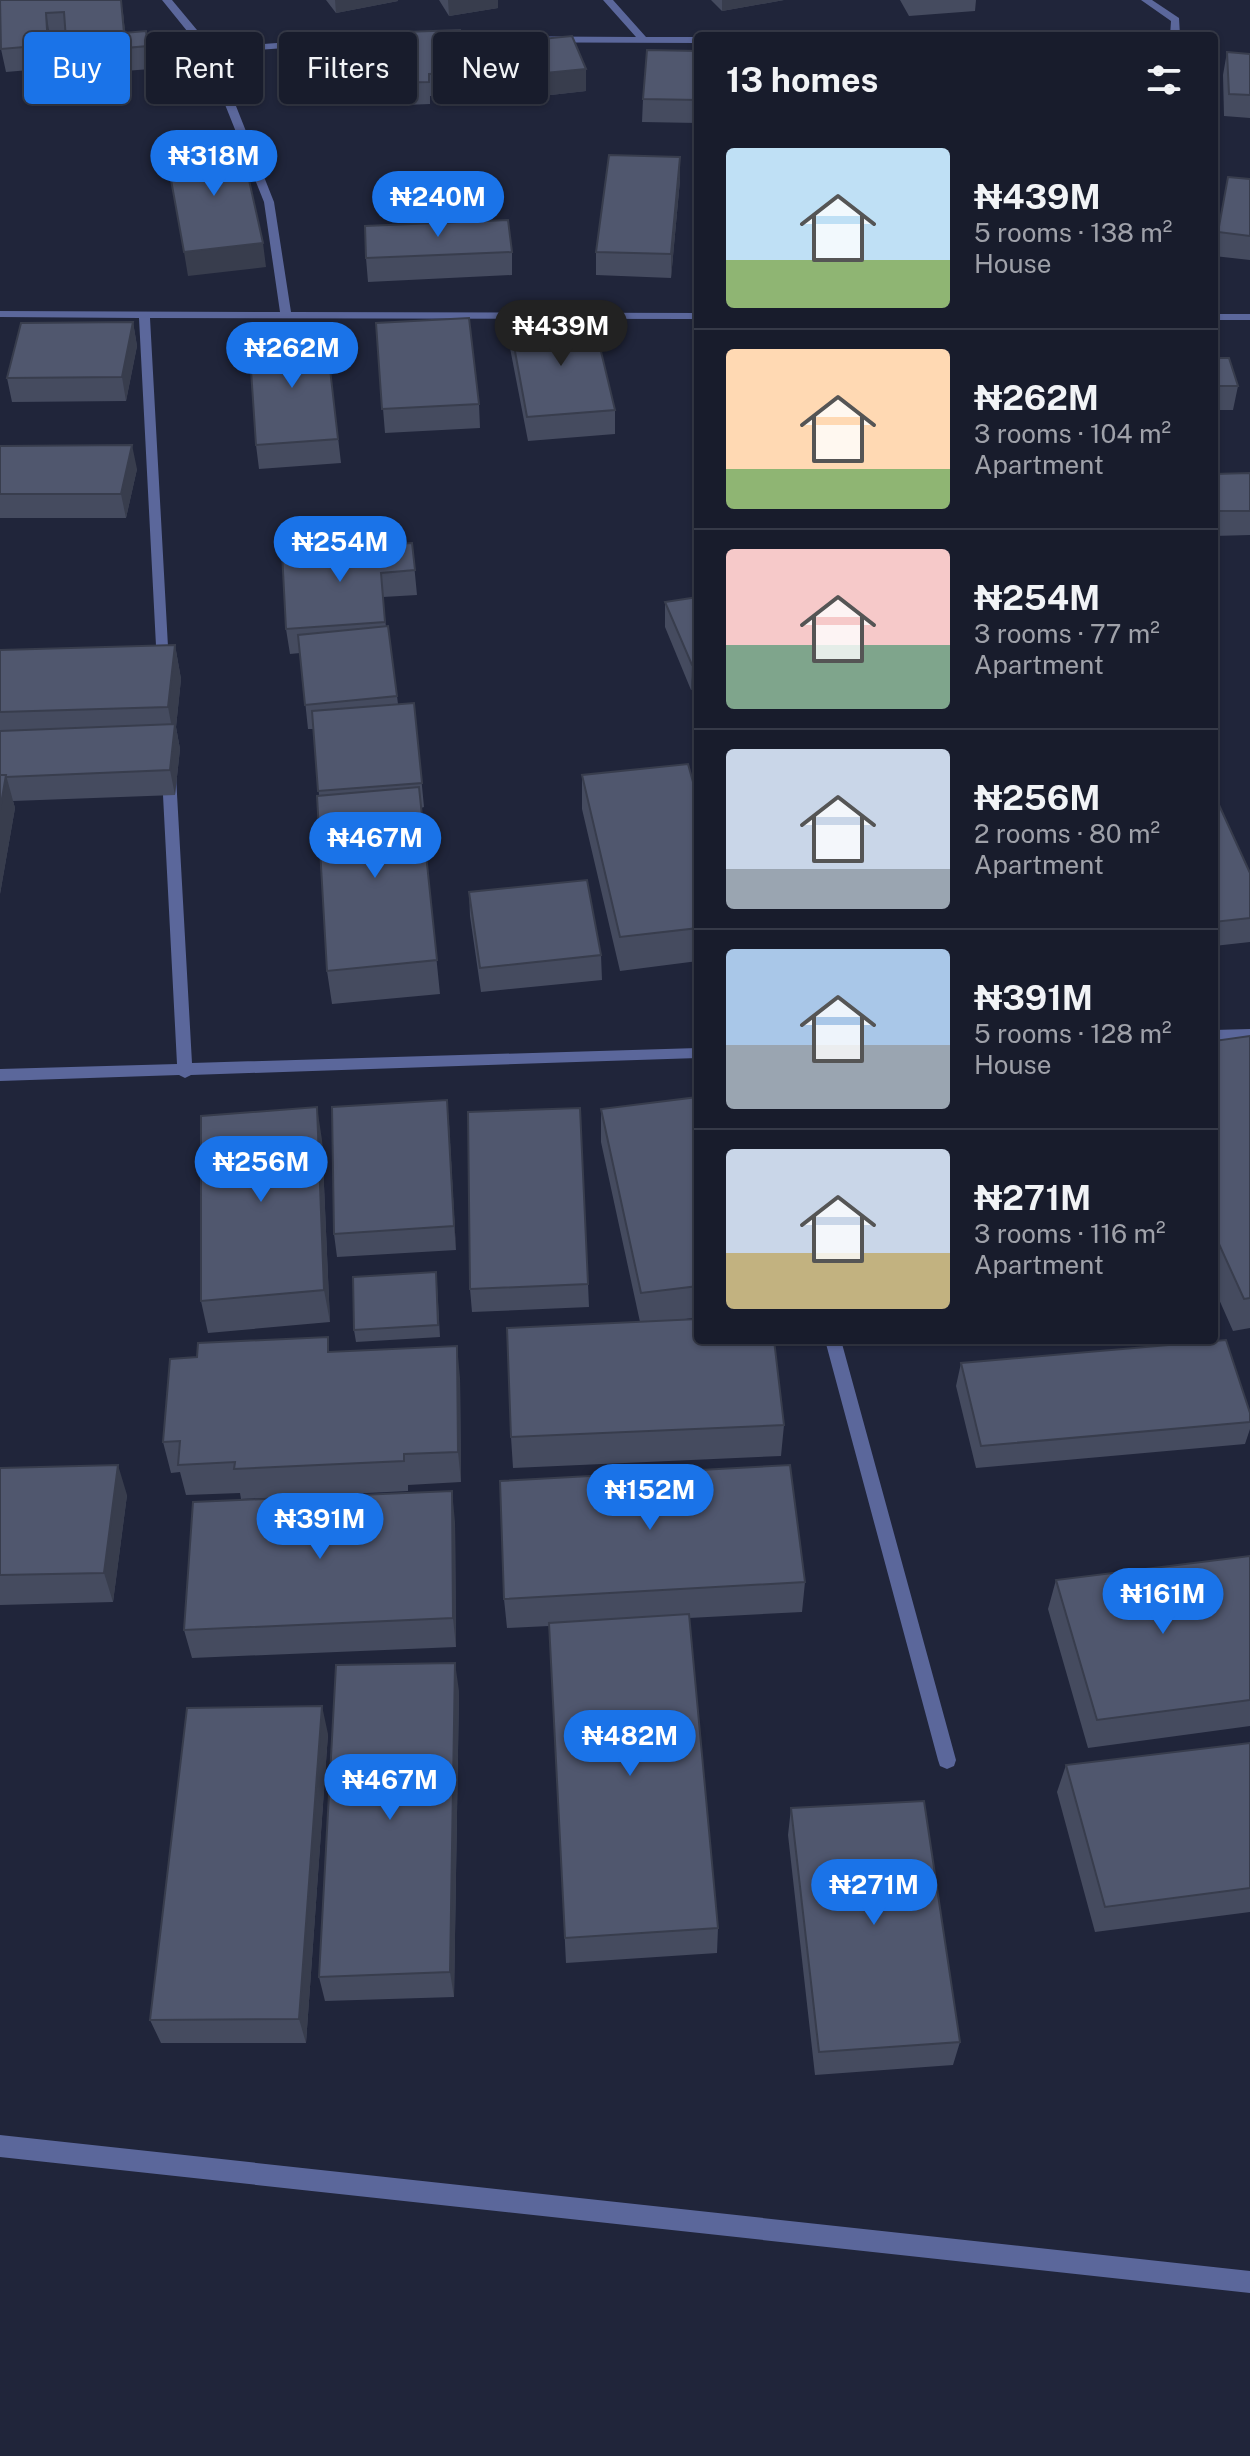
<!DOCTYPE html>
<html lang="en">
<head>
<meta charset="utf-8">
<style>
	body { margin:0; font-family:"Public Sans",sans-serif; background:#252938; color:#f1f3f6; height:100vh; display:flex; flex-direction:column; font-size:30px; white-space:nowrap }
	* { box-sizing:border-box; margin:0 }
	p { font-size:26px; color:#9fa1a9 }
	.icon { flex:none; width:44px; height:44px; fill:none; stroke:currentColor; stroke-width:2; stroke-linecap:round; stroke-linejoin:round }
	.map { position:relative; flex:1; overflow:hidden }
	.panel { position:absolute; left:694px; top:32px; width:524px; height:1312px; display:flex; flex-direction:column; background:#181c2c; border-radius:8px; box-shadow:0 2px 6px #0004,0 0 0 2px #363a48 }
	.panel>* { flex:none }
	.hud { position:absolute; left:24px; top:32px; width:550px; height:72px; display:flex; gap:16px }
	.price { position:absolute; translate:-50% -68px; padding:0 18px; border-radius:28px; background:#1a73e8; color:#fff; font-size:26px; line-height:52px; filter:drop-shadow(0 2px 4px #0008) }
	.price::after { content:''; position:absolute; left:50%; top:48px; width:24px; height:18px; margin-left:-12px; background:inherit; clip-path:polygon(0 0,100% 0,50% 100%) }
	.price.selected { background:#222; color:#fff }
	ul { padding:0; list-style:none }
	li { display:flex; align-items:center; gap:24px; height:200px; padding:0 32px }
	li+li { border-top:2px solid #363a48 }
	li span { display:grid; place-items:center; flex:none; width:224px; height:160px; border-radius:8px; color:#555 }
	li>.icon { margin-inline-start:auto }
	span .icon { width:96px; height:96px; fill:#fffc; stroke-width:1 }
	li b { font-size:34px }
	h2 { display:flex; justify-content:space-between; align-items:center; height:96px; padding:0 32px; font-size:34px }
	.chip { padding:0 28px; border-radius:8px; background:#181c2c; box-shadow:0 2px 6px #0004,0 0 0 2px #363a48; font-size:28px; line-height:72px }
	.chip.selected { background:#1a73e8; color:#fff }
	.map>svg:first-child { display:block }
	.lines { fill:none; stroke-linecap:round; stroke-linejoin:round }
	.minor { fill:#5b679b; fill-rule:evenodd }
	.wall { fill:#454b5f }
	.shaded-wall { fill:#383d4d }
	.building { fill:#50576e; stroke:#383d4d; stroke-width:2 }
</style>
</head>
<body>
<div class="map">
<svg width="1250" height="2456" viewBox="0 0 1250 2456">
	<rect width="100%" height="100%" fill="#20253a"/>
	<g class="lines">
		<!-- minor -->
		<path class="minor" d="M 162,0 L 172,0 L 212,48 L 367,36 L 372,39 L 367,42 L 215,53 L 274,202 L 291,312 L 698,313 L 698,319 L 150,318 L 169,665 L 163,669 L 157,665 L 139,318 L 0,317 L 0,311 L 280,312 L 264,202 L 204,52 Z
			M 603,0 L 613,0 L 646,37 L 698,37 L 698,43 L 442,42 L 437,39 L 442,36 L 636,37 Z
			M 1141,0 L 1152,0 L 1179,18 L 1180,36 L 1170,36 L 1171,21 Z
			M 1214,314 L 1250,314 L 1250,320 L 1214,320 Z
			M 169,772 L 176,776 L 192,1063 L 698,1048 L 698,1058 L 191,1075 L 185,1078 L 179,1075 L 0,1081 L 0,1069 L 177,1064 L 162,776 Z
			M 1250,1029 L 1250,1039 L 1214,1040 L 1214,1030 Z
			M 825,1340 L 841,1340 L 956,1760 L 954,1766 L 947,1769 L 940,1766 L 938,1760 Z
			M 0,2135 L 1250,2271 L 1250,2293 L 0,2157 Z"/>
	</g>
	<!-- wall -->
	<path class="wall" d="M 0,0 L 123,13 L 125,33 L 146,31 L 151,69 L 71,75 L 67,53 L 66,34 L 50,35 L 53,68 L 6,72 L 1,49 Z
		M 326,0 L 398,0 L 398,1 L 336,13 Z
		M 439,0 L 498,0 L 498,8 L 449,16 Z
		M 711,0 L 784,0 L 722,11 Z
		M 900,0 L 976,0 L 975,11 L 909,16 Z
		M 460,30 L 462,70 L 456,70 L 457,96 L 430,96 L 430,104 L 379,106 L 379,98 L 349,99 L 346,76 Z
		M 501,43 L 586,69 L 586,91 L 515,99 L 502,66 Z
		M 698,51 L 698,123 L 642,122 L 643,99 Z
		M 1227,52 L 1250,54 L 1250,118 L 1224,116 L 1223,75 Z
		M 310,62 L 333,69 L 342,84 L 343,96 L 315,98 Z
		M 680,157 L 680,180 L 671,278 L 596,275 L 596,252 Z
		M 1228,177 L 1250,179 L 1250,260 L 1214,256 L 1214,249 Z
		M 512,252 L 512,275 L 368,282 L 366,258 Z
		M 133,322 L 137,346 L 126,401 L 12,402 L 7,378 Z
		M 376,323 L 479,404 L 480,428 L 385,433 Z
		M 510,324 L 615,410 L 615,434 L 528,441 L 510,348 Z
		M 326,334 L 341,463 L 259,469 L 256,445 Z
		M 1214,358 L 1238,386 L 1233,410 L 1214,410 Z
		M 0,446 L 137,469 L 126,518 L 0,518 Z
		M 1250,473 L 1250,535 L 1214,536 L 1214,474 Z
		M 412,543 L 417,595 L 383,597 L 386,627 L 388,626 L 398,704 L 414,703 L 424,807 L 421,808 L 440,994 L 332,1004 L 327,971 L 319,795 L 313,729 L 308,729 L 300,653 L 290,654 L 286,629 Z
		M 698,597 L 691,690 L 665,627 L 665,602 Z
		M 175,645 L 181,679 L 176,727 L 180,749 L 175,795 L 13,801 L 15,808 L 0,894 L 0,650 Z
		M 582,775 L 698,800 L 698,961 L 620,971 L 582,809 Z
		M 1214,794 L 1250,873 L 1250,942 L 1214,946 Z
		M 469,892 L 601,955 L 602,980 L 481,992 L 470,916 Z
		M 1250,1037 L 1250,1328 L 1233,1331 L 1214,1288 L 1214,1041 Z
		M 698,1097 L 698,1317 L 673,1321 L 784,1425 L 781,1456 L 513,1468 L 511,1437 L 640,1322 L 601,1142 L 601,1109 Z
		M 449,1124 L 456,1250 L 337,1257 L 334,1234 Z
		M 322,1140 L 330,1322 L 208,1333 L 201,1301 Z
		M 437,1284 L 440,1337 L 356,1342 L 354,1330 Z
		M 588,1284 L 589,1307 L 472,1312 L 470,1289 Z
		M 331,1352 L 460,1378 L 461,1482 L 408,1485 L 408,1491 L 241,1499 L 240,1493 L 186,1495 L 180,1472 L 171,1473 L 163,1442 Z
		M 961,1363 L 1250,1413 L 1250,1429 L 1245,1444 L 976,1468 L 956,1386 Z
		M 0,1468 L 127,1495 L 113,1602 L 0,1605 Z
		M 455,1522 L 456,1647 L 192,1658 L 184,1630 Z
		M 1250,1556 L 1250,1726 L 1088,1748 L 1048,1609 L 1056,1580 Z
		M 805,1582 L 802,1612 L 689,1618 L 718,1928 L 717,1953 L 566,1963 L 549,1626 L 507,1628 L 504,1599 Z
		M 459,1691 L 454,1997 L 325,2001 L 319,1977 Z
		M 328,1734 L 306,2043 L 161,2043 L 150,2020 Z
		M 1250,1743 L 1250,1912 L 1095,1932 L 1057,1792 L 1066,1765 Z
		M 791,1808 L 960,2042 L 953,2065 L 815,2075 L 788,1835 Z"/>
	<!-- shaded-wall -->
	<path class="shaded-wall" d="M 121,0 L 123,13 L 127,48 L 124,33 Z
		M 335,0 L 398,0 L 398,1 L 336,13 Z
		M 448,0 L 498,0 L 498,8 L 449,16 Z
		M 722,0 L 784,0 L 722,11 Z
		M 46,13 L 50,35 L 53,68 L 48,45 Z
		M 586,69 L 586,91 L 515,99 L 514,76 Z
		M 680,157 L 680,180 L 671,278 L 671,254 Z
		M 263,243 L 266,267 L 188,276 L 184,252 Z
		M 133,322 L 137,346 L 126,401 L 122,377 Z
		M 132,445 L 137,469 L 126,518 L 121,494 Z
		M 175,645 L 181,679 L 176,727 L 180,749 L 175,795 L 170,770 L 174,739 L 168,707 Z
		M 698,664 L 698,688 L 691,690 L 692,665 Z
		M 6,775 L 15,808 L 0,894 L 0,810 Z
		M 447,1100 L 449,1124 L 456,1250 L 454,1226 Z
		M 317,1107 L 322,1140 L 330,1322 L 324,1290 Z
		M 457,1346 L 460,1378 L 461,1482 L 458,1452 Z
		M 118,1465 L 127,1495 L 113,1602 L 104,1573 Z
		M 452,1491 L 455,1522 L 456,1647 L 453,1618 Z
		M 455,1663 L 459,1691 L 454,1997 L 450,1972 Z
		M 322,1706 L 328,1734 L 306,2043 L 299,2019 Z"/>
	<!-- building -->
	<path class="building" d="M 0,0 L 121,0 L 124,33 L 146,31 L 148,46 L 67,53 L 64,12 L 46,13 L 48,45 L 1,49 Z
		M 460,30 L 461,48 L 455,48 L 456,73 L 429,74 L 429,82 L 378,83 L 377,75 L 346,76 L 347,34 Z
		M 572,36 L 586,69 L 514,76 L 501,43 Z
		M 647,50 L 698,51 L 698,100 L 643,99 Z
		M 1227,52 L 1250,54 L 1250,95 L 1229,94 Z
		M 331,61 L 333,69 L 339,69 L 342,84 L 314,86 L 310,62 Z
		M 241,144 L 263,243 L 184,252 L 166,152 Z
		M 609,155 L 680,157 L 671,254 L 596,252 Z
		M 1228,177 L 1250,179 L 1250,236 L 1218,232 Z
		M 508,220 L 512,252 L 366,258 L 365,226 Z
		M 469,318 L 479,404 L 382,409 L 376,323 Z
		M 593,318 L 615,410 L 527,417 L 510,324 Z
		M 133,322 L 122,377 L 7,378 L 21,323 Z
		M 326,334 L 338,439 L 256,445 L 249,340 Z
		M 1214,358 L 1229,358 L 1238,386 L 1214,386 Z
		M 132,445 L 121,494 L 0,494 L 0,446 Z
		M 1250,473 L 1250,511 L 1214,511 L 1214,474 Z
		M 412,543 L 415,570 L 381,573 L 385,622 L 286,629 L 282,552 Z
		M 698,597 L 698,664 L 692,665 L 665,602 Z
		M 388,626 L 397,696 L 305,705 L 298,635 Z
		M 175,645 L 168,707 L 0,712 L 0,650 Z
		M 414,703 L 422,783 L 318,791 L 312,711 Z
		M 175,724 L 170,770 L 6,777 L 6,775 L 0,775 L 0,731 Z
		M 688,764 L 698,800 L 698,928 L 620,937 L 582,775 Z
		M 0,775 L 6,775 L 0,810 Z
		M 419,787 L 437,960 L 327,971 L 317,796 Z
		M 1214,794 L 1250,873 L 1250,918 L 1214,922 Z
		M 587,880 L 601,955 L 480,968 L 469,892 Z
		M 1250,1036 L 1250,1298 L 1244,1299 L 1214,1233 L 1214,1041 Z
		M 698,1097 L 698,1286 L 641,1293 L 601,1109 Z
		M 447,1100 L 454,1226 L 334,1234 L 332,1107 Z
		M 317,1107 L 324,1290 L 201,1301 L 201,1116 Z
		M 580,1108 L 588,1284 L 470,1289 L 468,1112 Z
		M 436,1272 L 438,1325 L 354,1330 L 353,1277 Z
		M 698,1319 L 698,1340 L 774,1340 L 784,1425 L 511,1437 L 507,1328 Z
		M 328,1337 L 328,1352 L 457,1346 L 458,1452 L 404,1454 L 404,1461 L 234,1469 L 235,1462 L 178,1465 L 180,1441 L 163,1442 L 170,1359 L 197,1357 L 198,1343 Z
		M 1226,1340 L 1250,1413 L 1250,1422 L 981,1446 L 961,1363 Z
		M 118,1465 L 104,1573 L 0,1575 L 0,1468 Z
		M 790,1465 L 805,1582 L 504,1599 L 500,1481 Z
		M 452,1491 L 453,1618 L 184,1630 L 193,1502 Z
		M 1250,1556 L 1250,1700 L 1097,1720 L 1056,1580 Z
		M 689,1614 L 718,1928 L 565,1938 L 549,1623 Z
		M 455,1663 L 450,1972 L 319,1977 L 336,1665 Z
		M 322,1706 L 299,2019 L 150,2020 L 187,1708 Z
		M 1250,1743 L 1250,1888 L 1105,1907 L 1066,1765 Z
		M 924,1801 L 960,2042 L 819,2052 L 791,1808 Z"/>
</svg>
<b class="price" style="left:214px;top:198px">₦318M</b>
<b class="price" style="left:438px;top:239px">₦240M</b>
<b class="price selected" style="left:561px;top:368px">₦439M</b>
<b class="price" style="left:292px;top:390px">₦262M</b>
<b class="price" style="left:340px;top:584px">₦254M</b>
<b class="price" style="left:375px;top:880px">₦467M</b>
<b class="price" style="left:261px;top:1204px">₦256M</b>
<b class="price" style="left:650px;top:1532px">₦152M</b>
<b class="price" style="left:320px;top:1561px">₦391M</b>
<b class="price" style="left:1163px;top:1636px">₦161M</b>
<b class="price" style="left:630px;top:1778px">₦482M</b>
<b class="price" style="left:390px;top:1822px">₦467M</b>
<b class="price" style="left:874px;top:1927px">₦271M</b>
<div class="hud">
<a class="chip selected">Buy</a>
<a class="chip">Rent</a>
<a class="chip">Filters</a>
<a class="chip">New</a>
</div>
<section class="panel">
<h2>13 homes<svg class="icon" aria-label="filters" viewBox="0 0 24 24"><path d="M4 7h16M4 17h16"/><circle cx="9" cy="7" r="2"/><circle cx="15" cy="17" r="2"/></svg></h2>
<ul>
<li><span style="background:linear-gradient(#bfe0f5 70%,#8fb573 0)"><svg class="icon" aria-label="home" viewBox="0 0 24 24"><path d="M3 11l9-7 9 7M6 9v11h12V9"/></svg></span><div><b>₦439M</b><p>5 rooms · 138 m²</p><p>House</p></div></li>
<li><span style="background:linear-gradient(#ffd9b3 75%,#8fb573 0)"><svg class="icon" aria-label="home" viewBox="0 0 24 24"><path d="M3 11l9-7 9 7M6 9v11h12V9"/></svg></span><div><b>₦262M</b><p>3 rooms · 104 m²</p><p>Apartment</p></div></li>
<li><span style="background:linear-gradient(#f6c9c9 60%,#7fa58c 0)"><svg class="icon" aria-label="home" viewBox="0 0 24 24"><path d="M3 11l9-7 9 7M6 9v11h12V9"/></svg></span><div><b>₦254M</b><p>3 rooms · 77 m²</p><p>Apartment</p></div></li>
<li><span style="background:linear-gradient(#c9d6e8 75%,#9aa5b1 0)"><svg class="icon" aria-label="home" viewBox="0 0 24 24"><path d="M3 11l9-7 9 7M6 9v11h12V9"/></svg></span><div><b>₦256M</b><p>2 rooms · 80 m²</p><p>Apartment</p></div></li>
<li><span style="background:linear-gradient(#a9c7e8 60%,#9aa5b1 0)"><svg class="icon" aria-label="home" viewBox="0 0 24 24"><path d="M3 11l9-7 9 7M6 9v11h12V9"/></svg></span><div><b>₦391M</b><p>5 rooms · 128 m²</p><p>House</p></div></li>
<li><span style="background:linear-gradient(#c9d6e8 65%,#c2b280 0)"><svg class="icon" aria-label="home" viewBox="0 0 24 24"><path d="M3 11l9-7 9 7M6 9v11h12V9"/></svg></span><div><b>₦271M</b><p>3 rooms · 116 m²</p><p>Apartment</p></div></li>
</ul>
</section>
</div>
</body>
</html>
